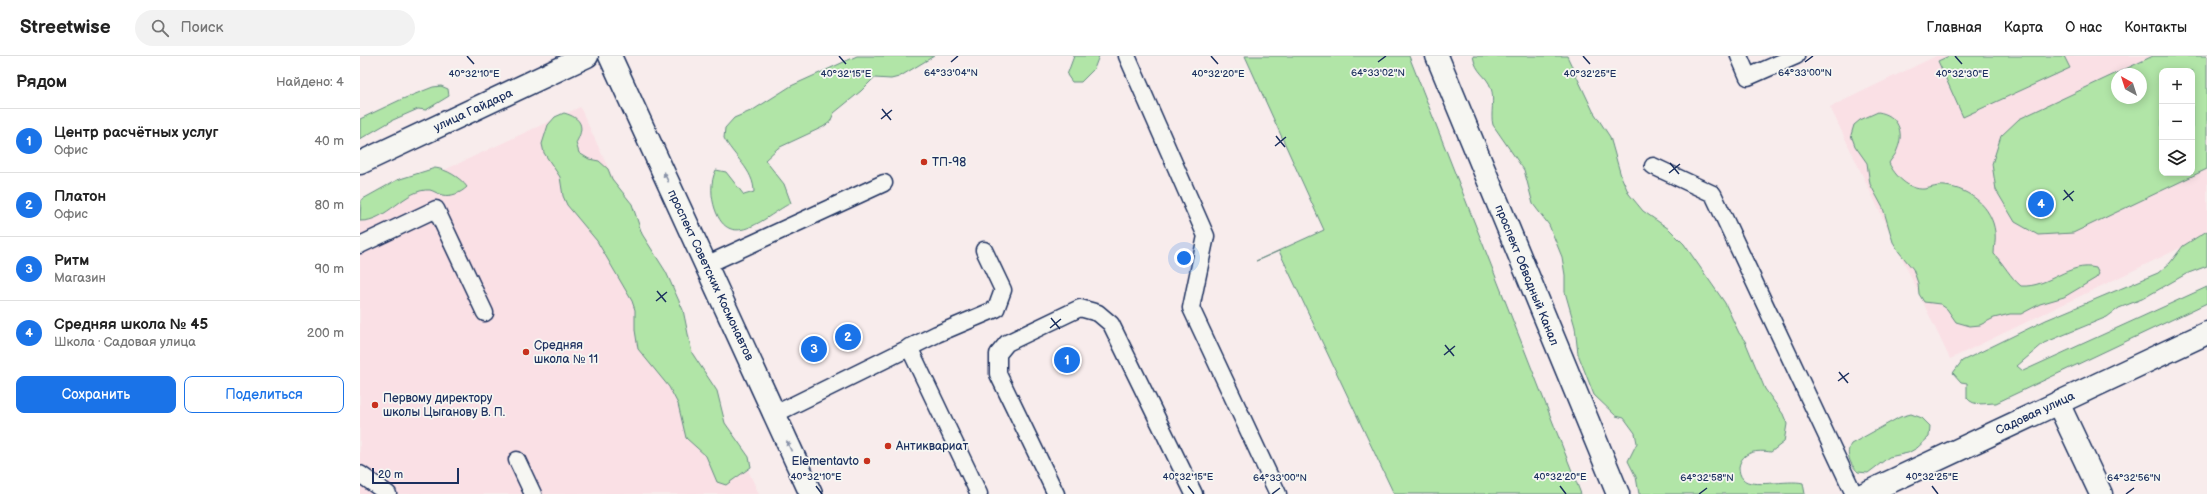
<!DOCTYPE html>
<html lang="ru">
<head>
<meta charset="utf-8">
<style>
  :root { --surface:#fff; --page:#f2f2f2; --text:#222; --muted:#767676; --line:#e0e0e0; --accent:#1a73e8 }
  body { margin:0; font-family:"Balsamiq Sans",sans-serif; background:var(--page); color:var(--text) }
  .controls { position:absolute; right:12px; top:12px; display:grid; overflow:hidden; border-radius:8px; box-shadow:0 2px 10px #0003 }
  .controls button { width:36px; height:36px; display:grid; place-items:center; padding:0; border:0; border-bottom:1px solid var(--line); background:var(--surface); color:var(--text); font:20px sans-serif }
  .compass { position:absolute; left:1751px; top:12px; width:36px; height:36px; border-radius:50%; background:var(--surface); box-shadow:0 2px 10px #0003; rotate:321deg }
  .scale { position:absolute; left:12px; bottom:10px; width:87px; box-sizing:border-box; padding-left:4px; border:2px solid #1b2f5e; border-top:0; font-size:11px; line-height:14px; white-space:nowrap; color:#1b2f5e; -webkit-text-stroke:3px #f6f6f2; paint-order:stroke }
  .you { position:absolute; left:824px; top:202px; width:14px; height:14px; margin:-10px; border:3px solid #fff; border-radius:50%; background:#1a73e8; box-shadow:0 0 0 6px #1a73e833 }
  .badge { display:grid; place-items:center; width:26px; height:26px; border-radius:50%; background:var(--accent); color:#fff; font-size:13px; font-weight:700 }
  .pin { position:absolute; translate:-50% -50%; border:2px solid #fff; box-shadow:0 1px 4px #0006 }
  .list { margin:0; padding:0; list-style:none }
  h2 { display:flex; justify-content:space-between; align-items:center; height:52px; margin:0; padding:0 16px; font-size:17px }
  h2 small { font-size:13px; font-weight:400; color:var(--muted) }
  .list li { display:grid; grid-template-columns:26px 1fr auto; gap:12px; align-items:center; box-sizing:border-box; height:64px; padding:0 16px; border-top:1px solid var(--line) }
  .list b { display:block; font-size:15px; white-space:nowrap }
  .list p { margin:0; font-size:13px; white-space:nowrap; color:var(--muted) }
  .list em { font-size:13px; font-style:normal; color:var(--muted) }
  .actions { display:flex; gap:8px; padding:12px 16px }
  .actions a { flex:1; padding:9px 0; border:1px solid var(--accent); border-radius:8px; text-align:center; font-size:14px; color:var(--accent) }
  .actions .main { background:var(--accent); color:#fff }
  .icon { flex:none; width:22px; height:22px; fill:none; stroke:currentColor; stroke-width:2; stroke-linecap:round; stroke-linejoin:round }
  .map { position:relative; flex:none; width:1847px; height:438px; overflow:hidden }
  header { display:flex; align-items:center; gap:24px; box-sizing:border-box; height:56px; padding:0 20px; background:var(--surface); border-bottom:1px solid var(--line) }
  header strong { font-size:19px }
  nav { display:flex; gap:22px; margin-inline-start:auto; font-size:14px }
  .search { width:280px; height:36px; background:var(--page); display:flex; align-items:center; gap:10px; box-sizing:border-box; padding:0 14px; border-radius:22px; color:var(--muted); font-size:15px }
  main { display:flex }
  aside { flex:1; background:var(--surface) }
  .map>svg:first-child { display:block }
  .built { fill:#fae0e5; fill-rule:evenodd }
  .green { fill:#b1e5a7; stroke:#668a82; fill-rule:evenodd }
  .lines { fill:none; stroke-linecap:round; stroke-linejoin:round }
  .service-casing { stroke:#1b2f5e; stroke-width:19 }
  .minor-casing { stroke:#1b2f5e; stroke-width:25 }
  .tertiary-casing { stroke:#1b2f5e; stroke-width:25 }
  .secondary-casing { stroke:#1b2f5e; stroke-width:25 }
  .primary-casing { stroke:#1b2f5e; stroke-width:25 }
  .service { stroke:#f6f6f2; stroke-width:16 }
  .minor { stroke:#f6f6f2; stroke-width:22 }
  .tertiary { stroke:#f6f6f2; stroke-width:22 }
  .secondary { stroke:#f6f6f2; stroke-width:22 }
  .primary { stroke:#f6f6f2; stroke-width:22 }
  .oneway { fill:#8892a8 }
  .ticks { fill:none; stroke:#1b2f5e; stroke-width:1.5 }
  .poi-dot { fill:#c8321e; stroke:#f6f6f2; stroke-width:1.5 }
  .labels { text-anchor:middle; stroke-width:3.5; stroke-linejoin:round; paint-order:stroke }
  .street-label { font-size:12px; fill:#1b2f5e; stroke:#f6f6f2 }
  .poi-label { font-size:12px; fill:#1b2f5e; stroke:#f6f6f2; text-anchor:start }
  .ticks-label { font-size:10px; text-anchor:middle; fill:#1b2f5e; stroke:#f6f6f2; stroke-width:3.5; stroke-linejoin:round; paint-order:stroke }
</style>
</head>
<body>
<header>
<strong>Streetwise</strong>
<div class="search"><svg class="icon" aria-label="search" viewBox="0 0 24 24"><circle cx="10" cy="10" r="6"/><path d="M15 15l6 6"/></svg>Поиск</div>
<nav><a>Главная</a><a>Карта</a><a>О нас</a><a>Контакты</a></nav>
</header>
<main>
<aside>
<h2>Рядом<small>Найдено: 4</small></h2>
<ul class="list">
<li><span class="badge">1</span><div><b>Центр расчётных услуг</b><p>Офис</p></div><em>40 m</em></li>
<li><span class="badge">2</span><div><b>Платон</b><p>Офис</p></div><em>80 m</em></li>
<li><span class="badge">3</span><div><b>Ритм</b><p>Магазин</p></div><em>90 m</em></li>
<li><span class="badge">4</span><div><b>Средняя школа № 45</b><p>Школа · Садовая улица</p></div><em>200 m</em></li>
</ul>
<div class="actions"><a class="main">Сохранить</a><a>Поделиться</a></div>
</aside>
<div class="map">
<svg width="1847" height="438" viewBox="0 0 1847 438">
  <rect width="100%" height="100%" fill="#f8ecec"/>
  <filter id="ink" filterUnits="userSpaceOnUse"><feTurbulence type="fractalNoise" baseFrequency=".025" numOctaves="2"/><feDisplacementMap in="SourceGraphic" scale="8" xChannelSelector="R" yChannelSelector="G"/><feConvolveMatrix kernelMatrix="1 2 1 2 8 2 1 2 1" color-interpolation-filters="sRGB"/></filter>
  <g filter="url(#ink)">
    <path class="built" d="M1576,0h271v179l-257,124 -120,-252zM1802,15h30v102h-30zM1757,18h24v24h-24z
      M220,51l179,387h-399v-285z"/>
    <path class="green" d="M497,0h77l-35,21 -8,2 -17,-1 -13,13 -27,22 -4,9 -7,5 -45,21 -13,12 19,24 7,19c-23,11 -61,51 -76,6 -4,-12 -5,-27 1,-39l10,2 18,23 10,-3c0,-22 -21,-36 -30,-54l1,-10 9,-10 19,-8 38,-24z
      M714,0h25l-5,13 -13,13h-9l-5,-7z
      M885,0h164l172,438h-187l-115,-243 -23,10 68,-31z
      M1113,0h94l26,55 17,26 11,39 8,18 14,17 26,18 15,15 41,59 14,30 6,8 20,48 18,25 4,10 -3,18 -13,10c-14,-2 -29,-1 -32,15 0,4 1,9 4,12 8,10 45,0 60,4l2,11h-166l-3,-17 -8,-16 9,-18 -2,-10 -11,-15 -8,-2 -22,-21 -16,-41 -3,-27 -10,-35v-17l-3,-18 -13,-32 -16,-21 -9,-34 -31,-45c-3,-11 2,-26 -2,-37 -4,-13 -15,-14 -18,-32z
      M1589,0h115l6,12 -107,49 -25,-56z
      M1793,0h54v113l-134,64 -35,2 -23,-13 -19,-32 -4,-26 9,-28 18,-17zM1802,15h30v102h-30zM1757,18h24v24h-24z
      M81,30l7,3 1,7 -23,14 -8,-1 -25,11 -33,19v-20l40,-19 33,-13z
      M1518,56c20,3 27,20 19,38 -1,5 -6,9 -8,13 6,13 20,27 35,26 7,-1 14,-4 21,-3 25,3 47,21 50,46 1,8 -1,15 -1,22 10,10 16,23 27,32 28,2 48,-25 75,-18l3,6 -3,4 -32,19 -24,7 -19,10h-11l-16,4 -14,7 -10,1 -14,-4 -9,-13 -7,-5 -16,-2 -5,-8 -1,-11 -5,-14 -14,-17 -6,-10 -10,-34 -13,-24 -3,-21 -12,-17 -4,-11 3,-10 6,-5z
      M204,57c18,5 21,14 12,30l3,10 10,6 10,2 9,8 4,10 20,25 10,30 24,38 17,38 9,43 25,38 8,32 24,34 2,10 -25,18 -9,-3 -11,-26 -20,-18 -8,-34 -9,-17 -31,-38 -3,-19v-20l-3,-9 -35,-60 -30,-36 -4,-9 -3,-19 -16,-24 -2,-9 6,-19 7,-8z
      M75,112c11,1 26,10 32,19 -6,6 -16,10 -25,8 -4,-1 -8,-4 -12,-5 -25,-2 -43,32 -70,31l1,-21 36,-20z
      M1847,175v35l-21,8 -44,25 -23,9 -12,9 -63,26 -27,23 6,5 184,-84v16l-211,100c-11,0 -22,4 -29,-5v-15l-6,-1 -8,-9 9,-12 84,-41 112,-47 12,-10 13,-17z
      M1551,358l11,4 8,8 -1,11 -12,11 -9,5 -19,4 -21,16 -10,-1c-8,-8 -13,-18 -7,-28l49,-27z"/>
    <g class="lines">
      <defs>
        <path id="service" d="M767,0l79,180 -15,72 87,186
          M1379,0l9,21 48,-21
          M1293,110l60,28 141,300
          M0,189l76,-36 49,104
          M346,209l178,-82
          M549,291l70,147
          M415,358l162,-80 59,-25 7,-19 -19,-40
          M157,404l16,34
          M0,418l28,20
          M696,438l-58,-120v-20l9,-11 73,-35 18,5 13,11 83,170"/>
        <path id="minor" d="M0,107l227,-107
          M1698,347l43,91"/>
        <path id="tertiary" d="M1504,438l343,-161"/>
        <path id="secondary" d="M1077,0l181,438"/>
        <path id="primary" d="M250,0l201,438"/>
      </defs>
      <use href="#service" class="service-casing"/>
      <use href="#minor" class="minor-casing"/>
      <use href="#tertiary" class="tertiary-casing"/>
      <use href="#secondary" class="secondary-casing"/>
      <use href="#primary" class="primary-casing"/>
      <use href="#service" class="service"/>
      <use href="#minor" class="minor"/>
      <use href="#tertiary" class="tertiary"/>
      <use href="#secondary" class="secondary"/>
      <use href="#primary" class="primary"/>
    </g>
    <defs><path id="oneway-solid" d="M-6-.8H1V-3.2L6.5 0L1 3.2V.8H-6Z"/></defs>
    <g class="oneway">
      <use href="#oneway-solid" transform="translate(306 121) rotate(-115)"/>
      <use href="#oneway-solid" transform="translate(429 390) rotate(-115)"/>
    </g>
  </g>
  <path class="ticks" d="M107,0l7,8M479,0l7,8M851,0l7,8M1223,0l7,8M1595,0l7,8M591,6l7,-6M1018,6l8,-6M1445,6l8,-6M522,53l9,11M521,63l11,-9M916,80l9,11M915,90l11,-9M1310,107l9,11M1309,117l11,-9M1704,134l9,11M1703,144l11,-9M297,235l9,11M296,245l11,-9M691,262l9,11M690,272l11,-9M1085,289l9,11M1084,299l11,-9M1479,316l9,11M1478,325l11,-8M456,430l6,8M828,430l6,8M1200,430l6,8M1572,430l6,8M912,438l8,-6M1339,438l8,-6M1766,438l8,-6"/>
  <g class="poi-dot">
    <circle cx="564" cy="106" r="4"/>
    <circle cx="166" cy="296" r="4"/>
    <circle cx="15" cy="349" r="4"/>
    <circle cx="528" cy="390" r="4"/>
    <circle cx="507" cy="405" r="4"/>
  </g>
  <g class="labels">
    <g class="street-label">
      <text transform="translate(113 54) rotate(-25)" y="4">улица Гайдара</text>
      <text transform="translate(351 219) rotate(65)" y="4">проспект Советских Космонавтов</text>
      <text transform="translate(1167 219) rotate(68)" y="4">проспект Обводный Канал</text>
      <text transform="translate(1675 357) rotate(-25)" y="4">Садовая улица</text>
    </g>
    <g class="poi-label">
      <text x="572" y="110">ТП-98</text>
      <text x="174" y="293">Средняя<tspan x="174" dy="14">школа № 11</tspan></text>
      <text x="23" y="346">Первому директору<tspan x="23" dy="14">школы Цыганову В. П.</tspan></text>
      <text x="536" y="394">Антиквариат</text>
      <text x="499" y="409" text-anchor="end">Elementavto</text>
    </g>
  </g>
  <g class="ticks-label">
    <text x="591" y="20">64°33'04"N</text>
    <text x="1018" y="20">64°33'02"N</text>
    <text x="1445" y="20">64°33'00"N</text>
    <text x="858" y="21">40°32'20"E</text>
    <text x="1230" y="21">40°32'25"E</text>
    <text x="114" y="21">40°32'10"E</text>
    <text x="486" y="21">40°32'15"E</text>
    <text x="1602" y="21">40°32'30"E</text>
    <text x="456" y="424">40°32'10"E</text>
    <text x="828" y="424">40°32'15"E</text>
    <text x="1200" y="424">40°32'20"E</text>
    <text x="1572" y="424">40°32'25"E</text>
    <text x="920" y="425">64°33'00"N</text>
    <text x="1347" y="425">64°32'58"N</text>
    <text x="1774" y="425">64°32'56"N</text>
  </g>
</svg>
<div class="controls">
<button>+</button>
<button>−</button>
<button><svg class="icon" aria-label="layers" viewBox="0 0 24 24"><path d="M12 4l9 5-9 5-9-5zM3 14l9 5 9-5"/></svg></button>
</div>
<svg class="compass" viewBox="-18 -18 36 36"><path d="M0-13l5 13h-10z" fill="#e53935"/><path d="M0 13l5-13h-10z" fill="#767676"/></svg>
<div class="scale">20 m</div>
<div class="you"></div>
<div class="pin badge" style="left:707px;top:304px">1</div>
<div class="pin badge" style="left:488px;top:281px">2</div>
<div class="pin badge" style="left:454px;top:293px">3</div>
<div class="pin badge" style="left:1681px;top:148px">4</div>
</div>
</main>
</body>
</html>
